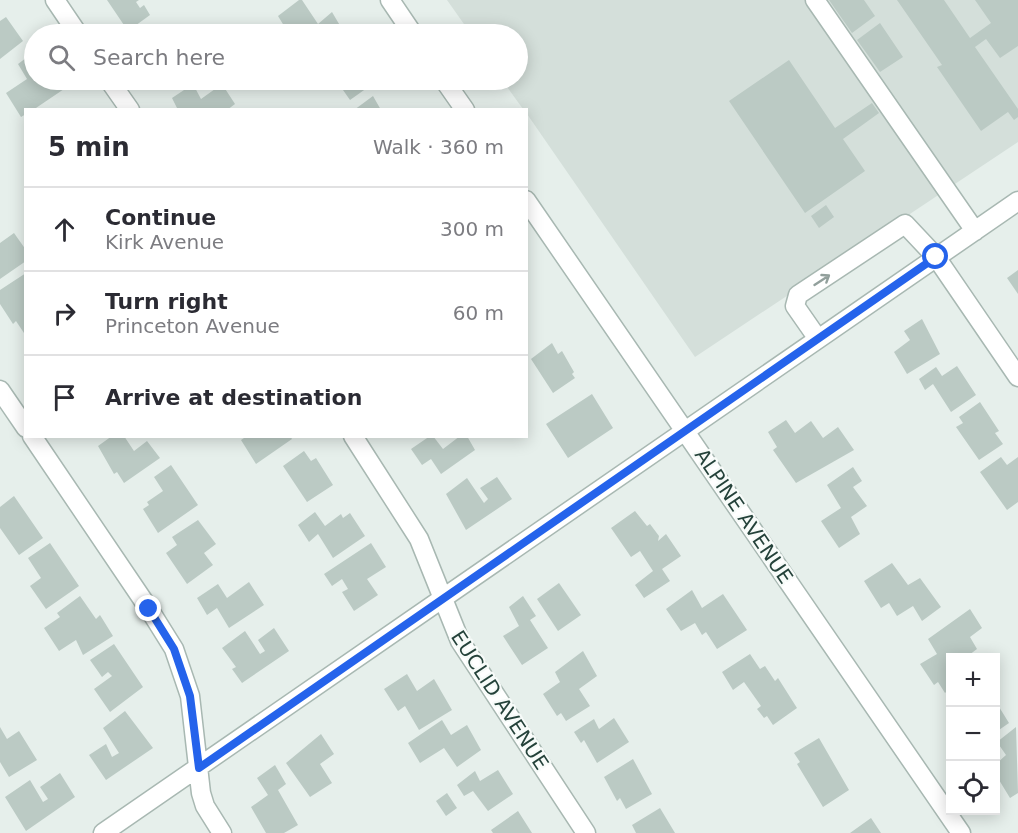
<!DOCTYPE html>
<html lang="en">
<head>
<meta charset="utf-8">
<style>
  :root { --surface:#fff; --page:#f7f7f7; --text:#2b2b33; --muted:#7c7c81; --line:#e1e1e2 }
  body { margin:0; font-family:"DejaVu Sans",sans-serif; background:var(--page); color:var(--text) }
  .controls { position:absolute; right:18px; bottom:18px; display:grid; overflow:hidden; border-radius:0px; box-shadow:0 3px 15px #0003 }
  .controls button { width:54px; height:54px; display:grid; place-items:center; padding:0; border:0; border-bottom:2px solid var(--line); background:var(--surface); color:var(--text); font:30px sans-serif }
  .stop { position:absolute; width:18px; height:18px; margin:-14px; border:4px solid #2563eb; border-radius:50%; background:#fff }
  .stop.end { background:#2563eb; border-color:#fff; box-shadow:0 2px 6px #0008 }
  .list { margin:0; padding:0; list-style:none }
  h2 { display:flex; justify-content:space-between; align-items:center; height:78px; margin:0; padding:0 24px; font-size:26px }
  h2 small { font-size:20px; font-weight:400; color:var(--muted) }
  .list li { display:grid; grid-template-columns:39px 1fr auto; gap:18px; align-items:center; box-sizing:border-box; height:84px; padding:0 24px; border-top:2px solid var(--line) }
  .list b { display:block; font-size:22px; white-space:nowrap }
  .list p { margin:0; font-size:20px; white-space:nowrap; color:var(--muted) }
  .list em { font-size:20px; font-style:normal; color:var(--muted) }
  .icon { flex:none; width:33px; height:33px; fill:none; stroke:currentColor; stroke-width:2; stroke-linecap:round; stroke-linejoin:round }
  .map { position:relative; flex:none; width:1018px; height:833px; overflow:hidden }
  .search { position:absolute; background:var(--surface); box-shadow:0 3px 15px #0003; left:24px; top:24px; width:504px; height:66px; display:flex; align-items:center; gap:15px; box-sizing:border-box; padding:0 21px; border-radius:33px; color:var(--muted); font-size:22px }
  .panel { position:absolute; background:var(--surface); box-shadow:0 3px 15px #0003; left:24px; top:108px; width:504px; height:330px; border-radius:0px }
  .map>svg:first-child { display:block }
  .built { fill:#d4dfda }
  .building { fill:#bbcac4 }
  .lines { fill:none; stroke-linecap:round; stroke-linejoin:round }
  .minor-casing { stroke:#a8b8b2; stroke-width:21 }
  .minor { stroke:#fff; stroke-width:18 }
  .oneway { stroke:#92a09c }
  .route { stroke:#2563eb; stroke-width:8 }
  .labels { text-anchor:middle; stroke-width:4.5; stroke-linejoin:round; paint-order:stroke }
  .street-label { font-size:20px; fill:#24423a; stroke:#f7fbf9 }
</style>
</head>
<body>
<div class="map">
<svg width="1018" height="833" viewBox="0 0 1018 833">
  <rect width="100%" height="100%" fill="#e6efeb"/>
  <path class="built" d="M447,0h571v142l-323,215 -168,-243 -1,-4 -3,-1 -21,-29h16v-46h-47z"/>
  <path class="building" d="M107,0h32l-3,2 4,6 4,-3 6,10 -22,16z
    M299,0h3l16,24 14,-12 10,17 -7,5h-46l-11,-18z
    M829,0h35l11,16 -23,17z
    M897,0h47l26,38 21,-15 -16,-23h43v46l-18,12 -14,-19 -11,8 43,62v8l-4,3 -6,-8 -27,19 -44,-64 5,-2z
    M6,17l17,24 -23,18v-38z
    M880,23l23,34 -23,15 -23,-32z
    M160,24l7,10h-20z
    M34,52v28h29l4,7 -34,23h-7v4l-5,3 -15,-24 21,-14 -9,-15z
    M789,60l46,68 37,-25 7,10 -36,26 22,32 -60,42 -76,-112z
    M336,80h36l2,3 -24,17z
    M193,84l8,15 21,-15 13,20 -8,6h-49l-6,-12z
    M373,96l8,14h-27z
    M826,205l8,12 -15,11 -8,-12z
    M14,233l12,17v11l-26,18v-36z
    M1018,270v24l-11,-16z
    M26,273v59l-2,1 -8,-12 -3,3 -13,-20v-14z
    M922,319l18,35 -33,20 -13,-22 16,-12 -6,-9z
    M552,343l6,11 4,-3 12,21 -2,2 3,4 -22,15 -22,-34z
    M957,366l19,29 -25,17 -18,-28 -8,6 -6,-11 17,-12 6,9z
    M592,394l21,34 -45,30 -22,-34z
    M980,402l19,29 -4,2 8,11 -24,16 -23,-33 7,-4 -4,-6z
    M786,420l9,13 16,-12 12,17 15,-11 16,23 -58,33 -23,-33 4,-3 -9,-15z
    M112,436h12l10,15 13,-10 13,17 -36,25 -7,-11 -3,2 -16,-28z
    M247,436h43l2,3 -36,25 -15,-24z
    M430,436h3l10,13 17,-13h7l8,14 -34,24 -10,-15 -9,6 -11,-16z
    M304,451l7,10 5,-3 17,27 -26,17 -24,-36z
    M1001,457l6,8 11,-8v45l-11,8 -27,-38z
    M171,465l27,40 -40,28 -15,-24 6,-4 -2,-3 16,-11 -9,-14z
    M853,467l9,14 -9,6 14,19 -16,11 9,17 -21,14 -18,-27 20,-13 -14,-23z
    M497,477l15,22 -46,31 -20,-36 21,-16 17,25 4,-4 -8,-11z
    M14,496l29,42 -24,17 -19,-27v-21z
    M635,511l12,15 3,-2 9,12 -1,5 8,-7 15,22 -19,13 8,12 -26,17 -9,-13 18,-14 -13,-20 -9,6 -20,-29z
    M315,512l10,14 16,-12 2,4 7,-5 15,23 -32,22 -15,-24 -9,8 -11,-17z
    M198,520l18,24 -12,9 9,12 -26,19 -21,-31 11,-8 -5,-8z
    M50,543l29,43 -33,23 -16,-23 11,-8 -13,-20z
    M371,543l15,24 -19,12 11,16 -24,16 -12,-19 6,-3 -6,-10 -10,7 -8,-12z
    M892,563l16,22 12,-7 21,29 -19,14 -9,-15 -16,10 -8,-13 -8,5 -17,-27z
    M249,582l15,23 -35,23 -12,-20 -10,7 -10,-17 21,-14 9,14z
    M559,583l22,32 -23,16 -21,-32z
    M692,590l10,18 21,-14 24,36 -30,19 -11,-17 -4,3 -7,-12 -14,8 -15,-22z
    M80,596l16,23 4,-4 13,21 -30,19 -7,-15 -17,11 -15,-23 16,-11 -3,-4z
    M523,596l13,20 -6,4 18,28 -26,17 -19,-29 16,-10 -10,-19z
    M970,609l12,19 -12,9 7,12 -12,9h-15v30l-5,5 -7,-11 -4,3 -14,-21 17,-10 -9,-15z
    M274,628l15,23 -47,32 -10,-14 4,-2 -14,-19 23,-17 15,23 5,-3 -7,-11z
    M114,644l29,43 -33,25 -16,-23 18,-13 -4,-4 -6,5 -12,-17z
    M583,651l14,25 -18,13 11,17 -24,15 -5,-8 -4,3 -14,-22 17,-12 -5,-10z
    M750,654l10,15 5,-3 10,15 3,-3 19,30 -24,17 -6,-9 -3,2 -7,-9 4,-3 -17,-24 -11,8 -11,-18z
    M407,674l10,17 17,-12 18,31 -33,20 -14,-24 -7,5 -14,-22z
    M996,702l13,21 -13,9z
    M125,711l28,37 -47,32 -17,-25 17,-11 6,13 7,-4 -16,-25z
    M614,718l15,24 -32,21 -13,-23 -3,3 -7,-11 20,-13 5,10z
    M442,720l9,15 16,-10 14,25 -24,17 -13,-19 -24,15 -12,-20z
    M0,727l7,12 12,-8 18,29 -28,17 -9,-15z
    M1016,727l2,66 -8,5 -14,-23v-11l10,-9 -9,-13z
    M321,734l13,20 -14,10 12,19 -22,14 -24,-34z
    M819,738l30,52 -26,17 -26,-43 3,-2 -6,-9z
    M633,759l19,35 -26,15 -6,-11 -3,3 -13,-24z
    M275,765l11,19 -8,6 20,35 -14,8h-18l-15,-26 17,-12 -11,-17z
    M498,770l15,24 -25,17 -15,-20 -9,5 -7,-11 18,-14 5,10z
    M60,773l15,24 -49,34 -21,-34 25,-17 13,22 5,-3 -8,-12z
    M447,793l10,15 -11,8 -10,-15z
    M660,808l15,25h-39l-4,-8z
    M518,811l14,22h-39l-2,-3z
    M871,818l10,15h-31z"/>
  <g class="lines">
    <defs>
      <path id="minor" d="M55,0l23,34
        M390,0l23,34
        M815,0l160,231
        M109,80l21,30
        M444,80l21,30
        M526,200l435,633
        M818,339l-23,-33 3,-11 107,-71 31,33 82,120
        M0,390l26,38
        M32,436l117,173 25,40 16,47 11,97 4,13 17,27
        M353,436l66,103 41,102 126,192
        M103,833l915,-632"/>
    </defs>
    <use href="#minor" class="minor-casing"/>
    <use href="#minor" class="minor"/>
  </g>
  <defs><path id="oneway-shaft" d="M-6 0H5M1.5-3L5.5 0L1.5 3" fill="none" stroke-width="1.6" stroke-linecap="round" stroke-linejoin="round" transform="scale(1.5)"/></defs>
  <use class="oneway" href="#oneway-shaft" transform="translate(822 280) rotate(-33)"/>
  <g class="lines">
    <path class="route" d="M149,609l25,40 16,47 9,72 737,-511"/>
  </g>
  <g class="labels">
    <g class="street-label">
      <text transform="translate(744 516) rotate(56)" y="7">ALPINE AVENUE</text>
      <text transform="translate(500 700) rotate(57)" y="7">EUCLID AVENUE</text>
    </g>
  </g>
</svg>
<div class="controls">
<button>+</button>
<button>−</button>
<button><svg class="icon" aria-label="locate" viewBox="0 0 24 24"><circle cx="12" cy="12" r="6"/><path d="M12 2v4M12 18v4M2 12h4M18 12h4"/></svg></button>
</div>
<div class="stop" style="left:936px;top:257px"></div>
<div class="stop end" style="left:149px;top:609px"></div>
<div class="search"><svg class="icon" aria-label="search" viewBox="0 0 24 24"><circle cx="10" cy="10" r="6"/><path d="M15 15l6 6"/></svg>Search here</div>
<section class="panel">
<h2>5 min<small>Walk · 360 m</small></h2>
<ul class="list">
<li><svg class="icon" aria-label="ahead" viewBox="0 0 24 24"><path d="M12 20V5M6 11l6-6 6 6"/></svg><div><b>Continue</b><p>Kirk Avenue</p></div><em>300 m</em></li>
<li><svg class="icon" aria-label="right" viewBox="0 0 24 24"><path d="M7 20v-9h11M14 6l5 5-5 5"/></svg><div><b>Turn right</b><p>Princeton Avenue</p></div><em>60 m</em></li>
<li><svg class="icon" aria-label="arrive" viewBox="0 0 24 24"><path d="M6 21V4h12l-3 4 3 4H6"/></svg><div><b>Arrive at destination</b></div></li>
</ul>
</section>
</div>
</body>
</html>
